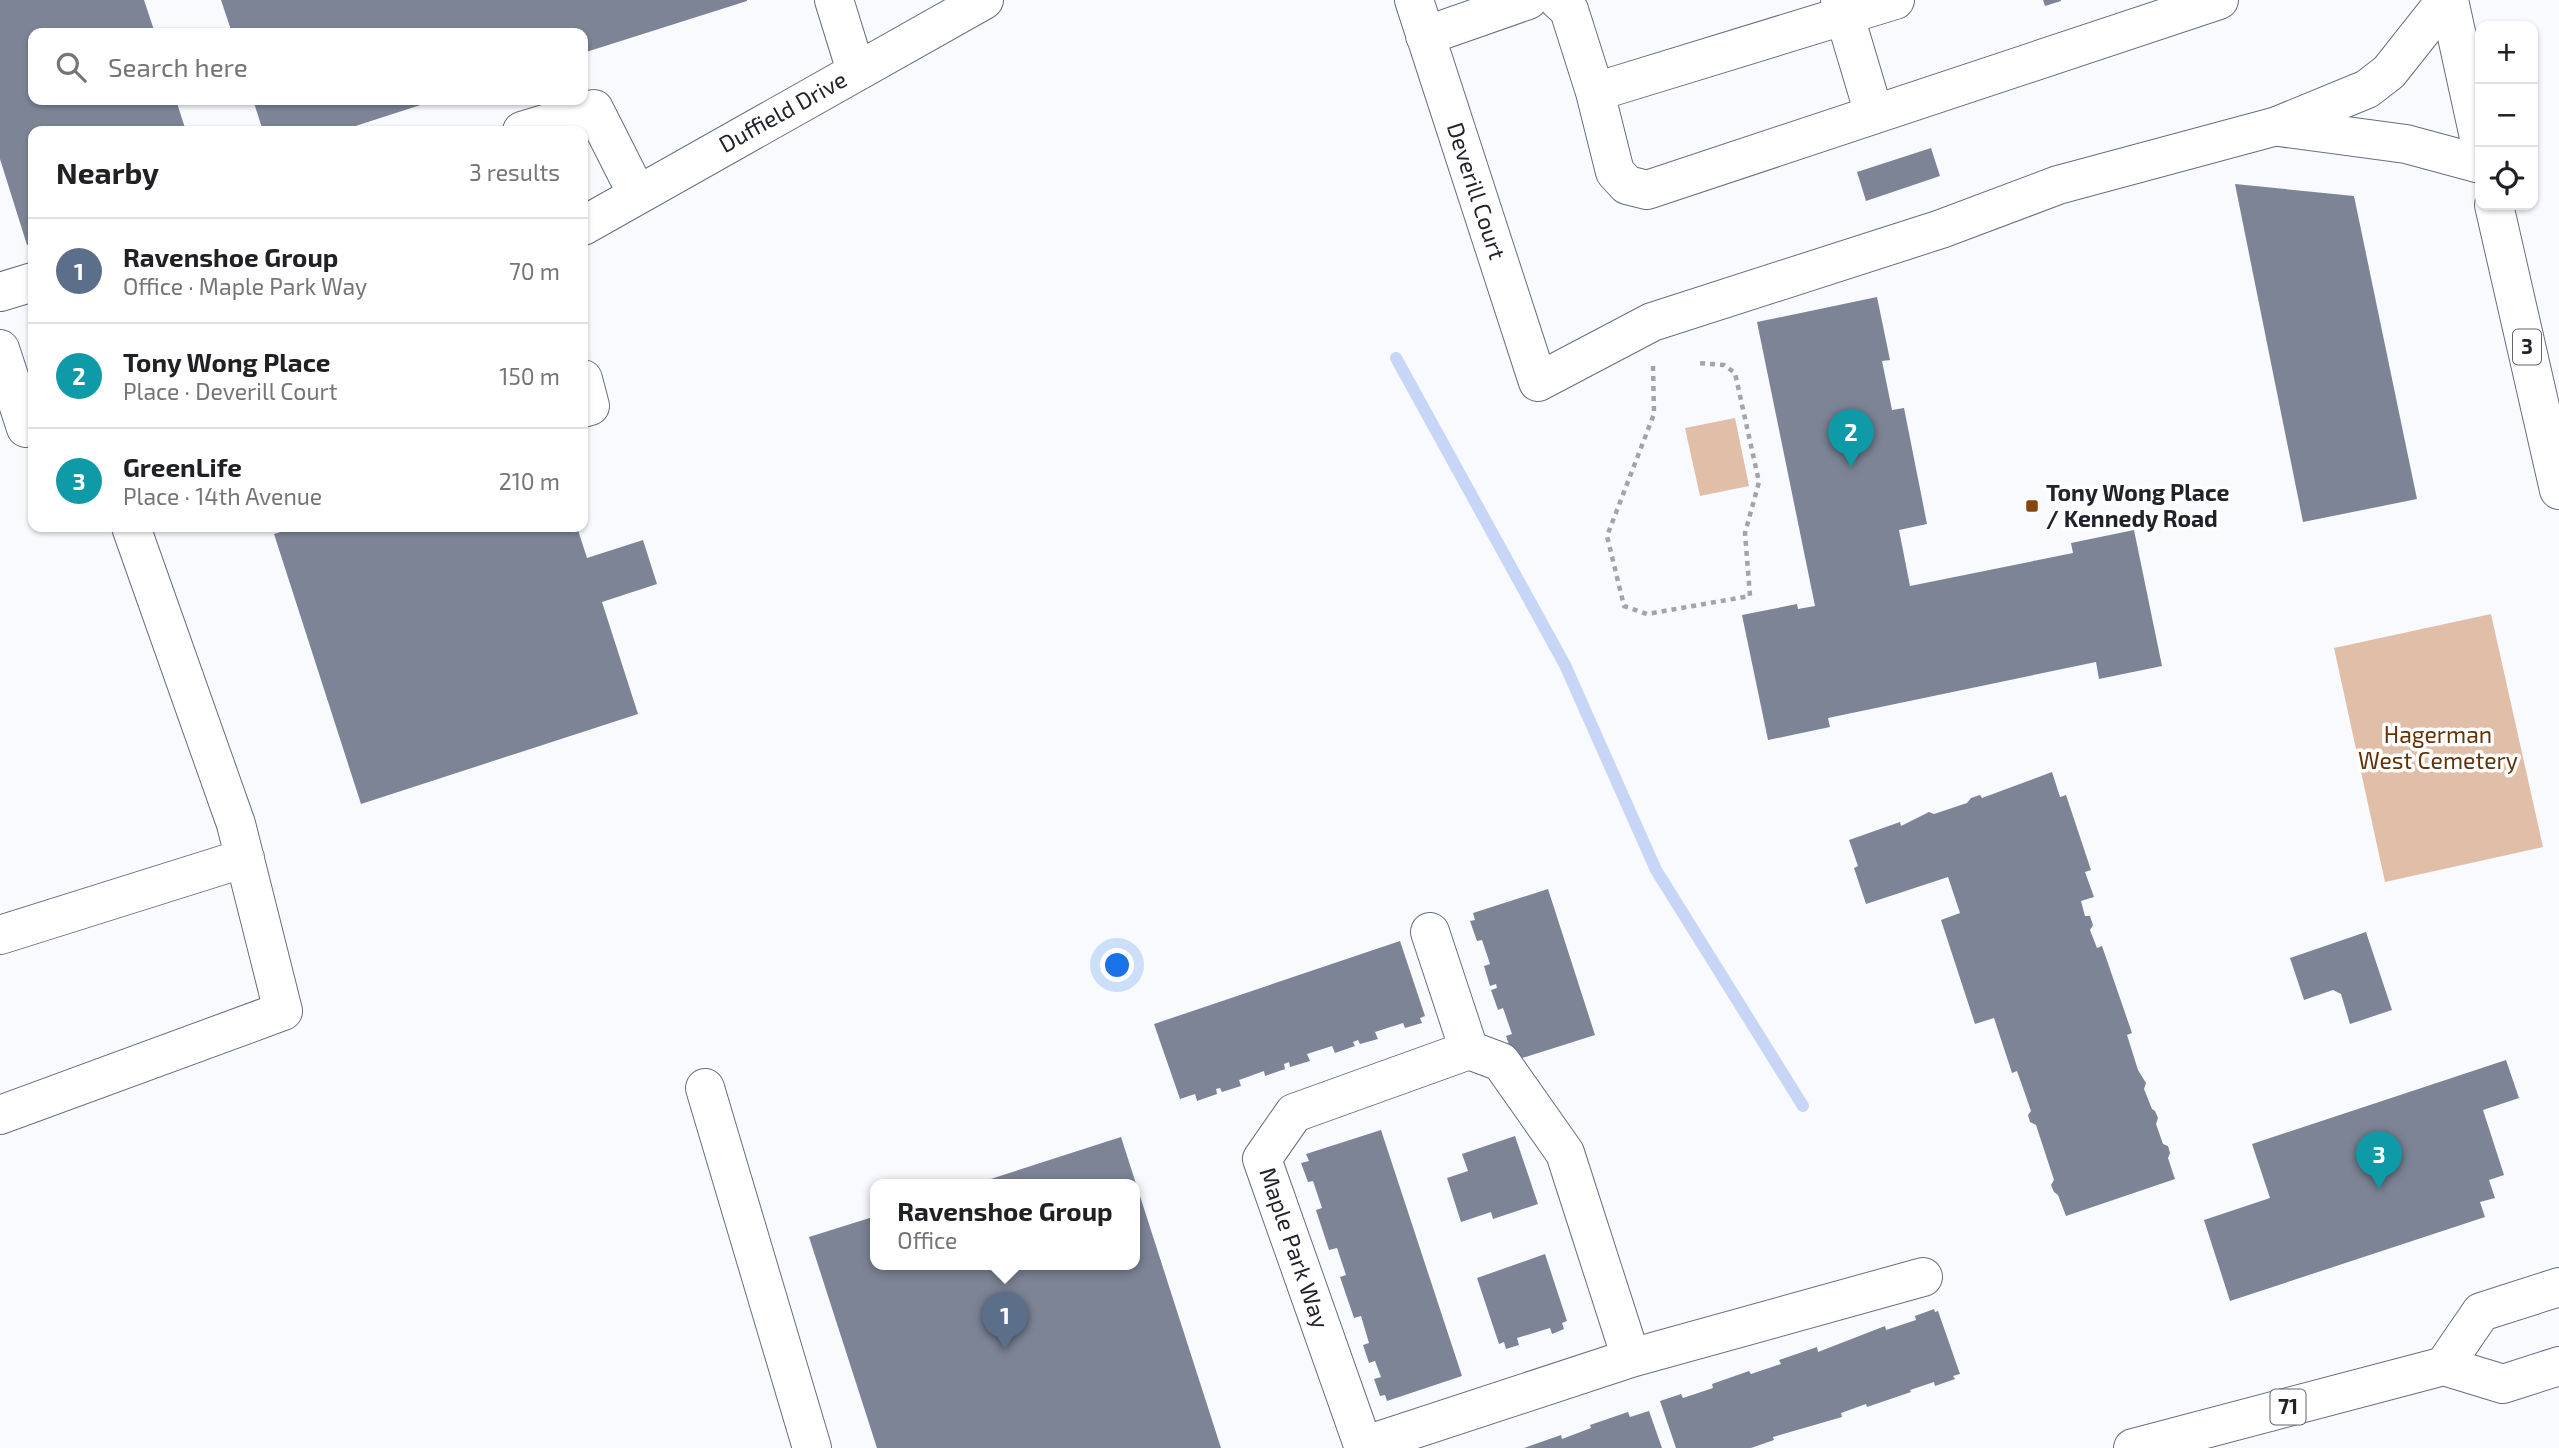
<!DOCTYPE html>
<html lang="en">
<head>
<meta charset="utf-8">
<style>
  :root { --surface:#fff; --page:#f2f2f2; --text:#202124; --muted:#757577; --line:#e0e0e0; --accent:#0b8043 }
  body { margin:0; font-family:"Exo 2",sans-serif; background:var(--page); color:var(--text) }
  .controls { position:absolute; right:21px; top:21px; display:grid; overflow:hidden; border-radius:14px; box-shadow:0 2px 5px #0004 }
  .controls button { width:63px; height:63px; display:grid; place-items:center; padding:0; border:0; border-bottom:2px solid var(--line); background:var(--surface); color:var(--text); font:35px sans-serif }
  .you { position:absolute; left:1118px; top:966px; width:24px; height:24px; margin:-18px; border:5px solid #fff; border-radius:50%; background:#1a73e8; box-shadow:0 0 0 10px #1a73e833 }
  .badge { display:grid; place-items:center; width:46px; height:46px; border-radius:50%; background:var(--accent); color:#fff; font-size:23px; font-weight:700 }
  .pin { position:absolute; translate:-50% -58px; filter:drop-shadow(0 2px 4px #0008) }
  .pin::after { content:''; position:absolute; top:37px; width:24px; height:21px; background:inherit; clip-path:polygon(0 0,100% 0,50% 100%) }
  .popup { position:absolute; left:870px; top:1179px; width:270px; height:91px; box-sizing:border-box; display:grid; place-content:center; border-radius:14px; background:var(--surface); filter:drop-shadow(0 2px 5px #0005); font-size:23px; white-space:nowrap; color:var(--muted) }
  .popup b { font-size:26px; color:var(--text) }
  .popup::after { content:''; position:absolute; left:50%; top:100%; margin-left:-14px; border:14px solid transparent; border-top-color:var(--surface) }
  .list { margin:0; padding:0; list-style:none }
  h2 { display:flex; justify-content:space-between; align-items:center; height:91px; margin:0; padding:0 28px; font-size:30px }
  h2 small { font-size:23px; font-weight:400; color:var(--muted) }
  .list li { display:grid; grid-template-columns:46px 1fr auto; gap:21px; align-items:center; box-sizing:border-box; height:105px; padding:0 28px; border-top:2px solid var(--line) }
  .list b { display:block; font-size:26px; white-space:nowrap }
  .list p { margin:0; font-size:23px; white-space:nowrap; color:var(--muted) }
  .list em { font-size:23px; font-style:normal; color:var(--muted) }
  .icon { flex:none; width:38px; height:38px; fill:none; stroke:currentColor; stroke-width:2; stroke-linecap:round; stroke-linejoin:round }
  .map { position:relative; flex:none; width:2559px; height:1448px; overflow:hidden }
  .search { position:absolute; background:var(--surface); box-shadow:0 2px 5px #0004; left:28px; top:28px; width:560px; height:77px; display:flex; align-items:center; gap:18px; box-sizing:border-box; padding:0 24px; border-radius:14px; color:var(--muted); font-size:26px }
  .panel { position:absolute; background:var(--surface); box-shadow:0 2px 5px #0004; left:28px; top:126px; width:560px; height:406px; border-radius:14px }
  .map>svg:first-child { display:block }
  .green { fill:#e1bea8 }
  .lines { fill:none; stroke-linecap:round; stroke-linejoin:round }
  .stream { stroke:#c7d6f7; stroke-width:12 }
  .building { fill:#7c8496 }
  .minor-casing { stroke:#676e80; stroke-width:40 }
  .major-casing { stroke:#676e80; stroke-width:40 }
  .path { stroke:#a1a4a9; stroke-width:4.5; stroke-dasharray:5 5; stroke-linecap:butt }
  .minor { stroke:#fff; stroke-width:38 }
  .major { stroke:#fff; stroke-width:38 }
  .poi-dot { fill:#874610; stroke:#fff; stroke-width:2.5 }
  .labels { text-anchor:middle; stroke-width:7; stroke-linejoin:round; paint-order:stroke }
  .shield { fill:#fff; stroke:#63656a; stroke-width:2 }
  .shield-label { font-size:21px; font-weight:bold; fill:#20232a }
  .street-label { font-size:23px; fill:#20232a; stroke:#fff }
  .poi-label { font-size:23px; font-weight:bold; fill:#20232a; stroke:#fff; text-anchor:start }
  .park-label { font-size:23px; fill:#653206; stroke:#fff }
</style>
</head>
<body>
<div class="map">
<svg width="2559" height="1448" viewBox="0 0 2559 1448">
  <rect width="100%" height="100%" fill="#f8fafe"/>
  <path class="green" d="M1735,418l14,68 -49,10 -15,-68z
    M2491,614l52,233 -158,35 -51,-234z"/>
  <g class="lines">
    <path class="stream" d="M1396,358l169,307 91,205 147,236"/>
  </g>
  <path class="building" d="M0,0h144l11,33h-122v67h143l10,31h-153v112l-6,2 -27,-86z
    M221,0h526v1l-164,52v-20h-351z
    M2043,0h18v1l-16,5z
    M253,100h183l-96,31h-77z
    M1931,148l9,28 -74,25 -9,-29z
    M2235,184l119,12 63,303 -114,23z
    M1877,297l13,63 -8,1 10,49 12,-2 23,116 -28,6 11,56 163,-33 -2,-10 63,-13 28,136 -63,13 -3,-17 -268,56 2,9 -62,13 -26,-125 55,-11 1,5 17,-3 -58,-284z
    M298,527h279l10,31 56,-18 14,44 -55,18 36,112 -277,90 -87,-270z
    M2052,772l8,25 6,-2 25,75 -6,2 9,25 -13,4 4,15h5l3,9 -3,5 7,18 5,-2 30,87 -5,2 11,35 8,13 -2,6 8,20 3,2 3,7 -2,6 7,20 5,2 2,7 -2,5 7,21 -109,37 -8,-21 -4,-3 -3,-7 3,-5 -18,-55 -6,-3 -2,-7 3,-4 -14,-40 -5,2 -18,-55 -19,6 -34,-104 19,-7 -12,-36 -82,27 -12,-36 4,-2 -9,-26 51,-18 1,4 28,-14 5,2 33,-11 4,-5 9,-3 2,3z
    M1548,889l47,146 -76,24 -6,-3 -7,-20 6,-2 -9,-26 -5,2 -7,-20 6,-2 -1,-4 -6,2 -6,-20 6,-2 -8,-24 -5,1 -7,-20 5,-1 -2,-7z
    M2366,932l26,78 -42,14 -9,-30 -8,-4 -29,10 -14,-42z
    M1400,941l25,75 -5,2 2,5 -17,5 -2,-5 -28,9 3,7 -18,5 -2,-4 -5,2 2,4 -20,7 -3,-7 -25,8 3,7 -20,6 -1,-5 -5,2 1,5 -20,7 -1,-5 -25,9 2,6 -19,6 -2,-4 -4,1 1,5 -20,7 -2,-7 -15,5 -26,-75z
    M2506,1060l13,38 -36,12 21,65 -15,5 6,18 -15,4 5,15 -255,84 -26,-81 66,-22 -18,-54z
    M1381,1130l81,246 -75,25 -2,-6 -5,1 -6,-17 7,-2 -6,-16 -6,2 -6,-18 6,-2 -8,-27 -7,2 -14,-41 6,-2 -9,-27 -8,2 -13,-40 6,-2 -9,-27 -5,1 -7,-19 8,-2 -3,-7z
    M1515,1136l23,68 -45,15 -2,-7 -30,10 -14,-44 21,-7 -6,-17z
    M1121,1137l100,311h-344l-68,-211 67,-21v48h258v-80l-156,-1z
    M1545,1254l22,67 -5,2 2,6 -12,5 -2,-6 -33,10 2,7 -13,4 -2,-7 -5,2 -22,-66z
    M1934,1309l1,3 3,-1 22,63 -7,2 2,3 -20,7 -1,-4 -24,8 1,2 -44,15 -1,-3 -25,9 1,4 -69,20 1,3 -23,8h-75l-16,-47 21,-7 2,4 30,-10 -1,-4 37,-13 2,3 30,-10 -2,-4 38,-13 1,5 67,-26 1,4 30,-10 -1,-4z
    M1649,1411l13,37h-138l37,-13 1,4 29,-11 -1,-3 38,-13 2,5z"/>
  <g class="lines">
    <defs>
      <path id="minor" d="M834,0l22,71
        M1414,0l124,382 114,-60 289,-93 117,-44 219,-59 90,-37 22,-17 57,-72
        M1558,0l11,10 26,82 20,80 12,13 20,5 572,-190
        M1840,0l34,114
        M1425,36l103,-36
        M1595,92l300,-92
        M2279,127l127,17 74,20
        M522,131l72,-22 43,85
        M583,226l401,-226
        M0,292l33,-10
        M0,349l26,79
        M583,379l7,27 -7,2
        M1430,932l39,118
        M0,935l245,-77
        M705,1088l107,360
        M0,1115l283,-104 -47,-187 -105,-297
        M1363,1446l268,-88 292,-81
        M1364,1448l-102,-289 32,-46 175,-63 32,12 64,91 66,205"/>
      <path id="major" d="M2449,0l31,142
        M2494,205l65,285
        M2444,1366l37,-54 78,-25
        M2133,1448l311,-82 59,18 56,-18"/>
    </defs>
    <use href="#minor" class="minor-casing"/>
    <use href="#major" class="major-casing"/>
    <path class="path" d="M1653,366l1,48 -47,122 17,70 23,8 103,-18 -5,-63 14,-51 -24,-109 -11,-8 -26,-2"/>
    <use href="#minor" class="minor"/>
    <use href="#major" class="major"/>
  </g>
  <rect class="poi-dot" x="2025" y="499" width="14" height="14" rx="3.5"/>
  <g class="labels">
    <g class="shield">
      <rect x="2513" y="329.5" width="28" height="35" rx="5"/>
      <rect x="2270.5" y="1389.5" width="35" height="35" rx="5"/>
    </g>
    <g class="shield-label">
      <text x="2527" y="354">3</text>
      <text x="2288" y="1414">71</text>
    </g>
    <g class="street-label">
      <text transform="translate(783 112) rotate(-29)" y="8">Duffield Drive</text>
      <text transform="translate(1476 191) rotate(72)" y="8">Deverill Court</text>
      <text transform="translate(1294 1248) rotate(71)" y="8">Maple Park Way</text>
    </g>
    <g class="poi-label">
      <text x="2046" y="501">Tony Wong Place<tspan x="2046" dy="26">/ Kennedy Road</tspan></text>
    </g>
    <g class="park-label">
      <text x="2438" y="743">Hagerman<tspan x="2438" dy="26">West Cemetery</tspan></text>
    </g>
  </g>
</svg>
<div class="controls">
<button>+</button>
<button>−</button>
<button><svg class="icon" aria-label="locate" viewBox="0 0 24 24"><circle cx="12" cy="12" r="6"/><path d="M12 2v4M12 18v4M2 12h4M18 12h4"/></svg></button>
</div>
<div class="you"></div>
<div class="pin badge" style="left:1005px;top:1350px;background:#5c6f8a">1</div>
<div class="popup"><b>Ravenshoe Group</b>Office</div>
<div class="pin badge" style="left:1851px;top:467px;background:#0f9aa8">2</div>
<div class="pin badge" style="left:2379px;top:1189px;background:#0f9aa8">3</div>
<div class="search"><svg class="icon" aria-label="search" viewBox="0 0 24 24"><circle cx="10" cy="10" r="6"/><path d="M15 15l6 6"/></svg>Search here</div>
<section class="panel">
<h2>Nearby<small>3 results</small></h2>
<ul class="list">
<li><span class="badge" style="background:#5c6f8a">1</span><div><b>Ravenshoe Group</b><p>Office · Maple Park Way</p></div><em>70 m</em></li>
<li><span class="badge" style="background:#0f9aa8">2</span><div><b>Tony Wong Place</b><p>Place · Deverill Court</p></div><em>150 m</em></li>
<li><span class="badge" style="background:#0f9aa8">3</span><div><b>GreenLife</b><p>Place · 14th Avenue</p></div><em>210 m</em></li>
</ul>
</section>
</div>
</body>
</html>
